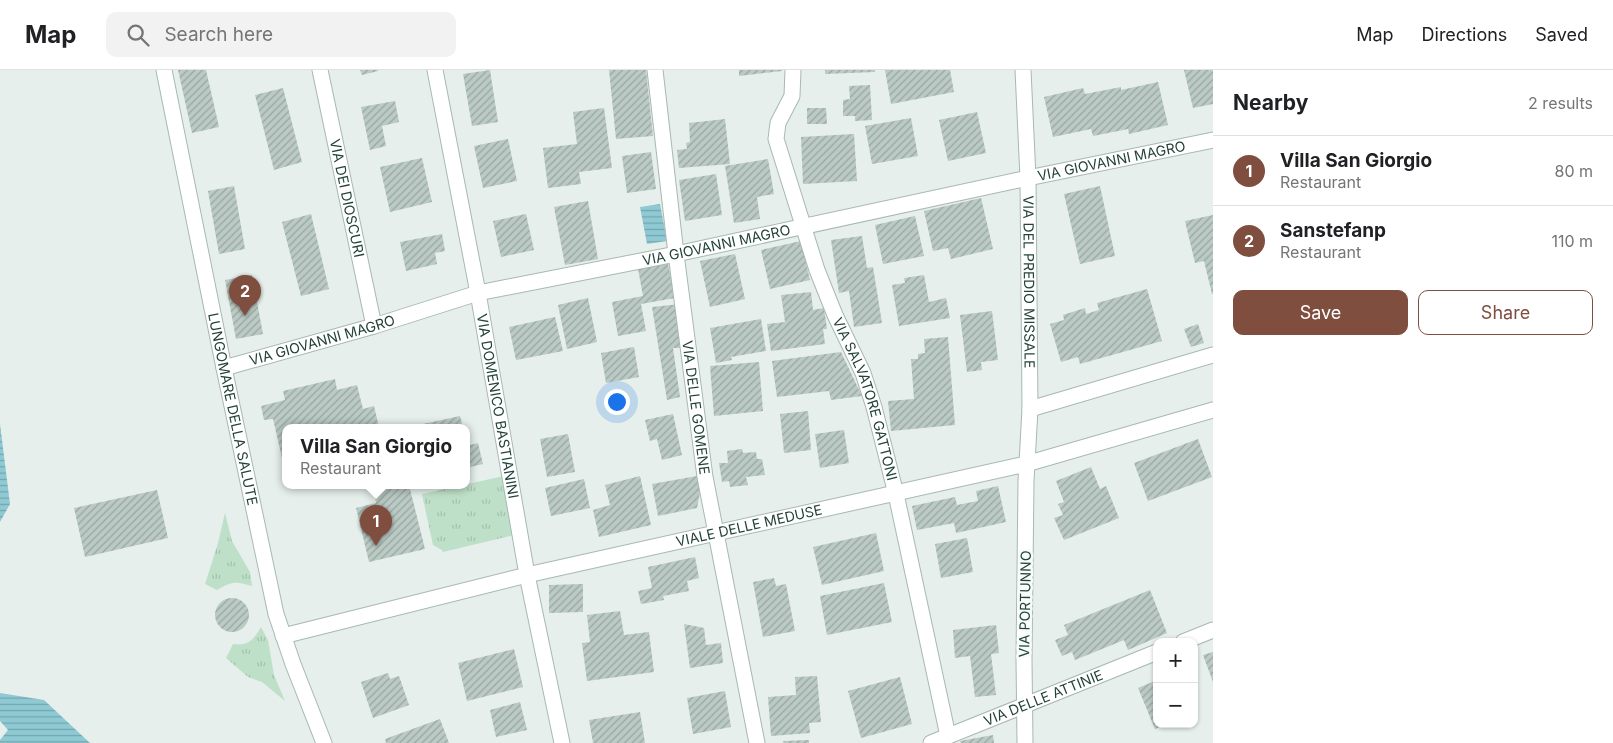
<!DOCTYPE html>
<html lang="en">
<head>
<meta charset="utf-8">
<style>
  :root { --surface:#fff; --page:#f2f2f2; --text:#202124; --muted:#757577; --line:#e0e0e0; --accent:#7f4e3f }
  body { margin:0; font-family:Inter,sans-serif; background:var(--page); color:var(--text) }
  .controls { position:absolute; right:15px; bottom:15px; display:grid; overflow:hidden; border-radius:10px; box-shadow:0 1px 4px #0004 }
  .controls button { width:45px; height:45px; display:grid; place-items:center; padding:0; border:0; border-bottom:1px solid var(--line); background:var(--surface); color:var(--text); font:25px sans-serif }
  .you { position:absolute; left:616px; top:331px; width:18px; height:18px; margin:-12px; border:4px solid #fff; border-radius:50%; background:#1a73e8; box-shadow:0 0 0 8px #1a73e833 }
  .badge { display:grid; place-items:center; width:32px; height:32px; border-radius:50%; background:var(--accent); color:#fff; font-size:16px; font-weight:700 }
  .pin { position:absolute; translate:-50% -41px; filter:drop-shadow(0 1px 2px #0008) }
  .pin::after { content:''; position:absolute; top:26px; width:18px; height:15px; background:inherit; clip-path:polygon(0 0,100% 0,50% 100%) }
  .popup { position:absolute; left:282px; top:354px; width:188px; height:65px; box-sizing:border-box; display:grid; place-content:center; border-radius:10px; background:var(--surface); filter:drop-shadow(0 1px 4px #0005); font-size:16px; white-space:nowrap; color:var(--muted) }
  .popup b { font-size:19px; color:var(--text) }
  .popup::after { content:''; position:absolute; left:50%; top:100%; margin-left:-10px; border:10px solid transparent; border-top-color:var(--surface) }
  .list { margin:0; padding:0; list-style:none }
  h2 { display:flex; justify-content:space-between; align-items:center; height:65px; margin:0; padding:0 20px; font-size:21px }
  h2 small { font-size:16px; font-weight:400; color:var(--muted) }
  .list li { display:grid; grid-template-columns:32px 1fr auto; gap:15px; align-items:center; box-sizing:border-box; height:70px; padding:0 20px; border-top:1px solid var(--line) }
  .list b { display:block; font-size:19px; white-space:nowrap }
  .list p { margin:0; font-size:16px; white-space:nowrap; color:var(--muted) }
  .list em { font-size:16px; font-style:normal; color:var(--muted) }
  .actions { display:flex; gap:10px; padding:15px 20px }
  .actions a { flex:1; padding:11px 0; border:1px solid var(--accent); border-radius:10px; text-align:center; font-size:18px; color:var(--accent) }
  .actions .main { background:var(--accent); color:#fff }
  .icon { flex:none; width:28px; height:28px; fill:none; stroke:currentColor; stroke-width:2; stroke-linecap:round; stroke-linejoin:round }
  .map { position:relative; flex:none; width:1213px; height:673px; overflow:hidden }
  header { display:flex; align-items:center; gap:30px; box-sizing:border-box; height:70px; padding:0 25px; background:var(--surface); border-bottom:1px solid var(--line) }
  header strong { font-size:24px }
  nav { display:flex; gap:28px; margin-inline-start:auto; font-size:18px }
  .search { width:350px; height:45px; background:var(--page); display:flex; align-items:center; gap:12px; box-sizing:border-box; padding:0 18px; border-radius:10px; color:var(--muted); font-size:19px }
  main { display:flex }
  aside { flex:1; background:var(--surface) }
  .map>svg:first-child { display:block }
  .grass { fill:url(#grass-tufts) }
  .water { fill:url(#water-rules) }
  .building { fill:url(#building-hatch) }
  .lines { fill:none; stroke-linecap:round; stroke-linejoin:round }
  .minor-casing { stroke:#a8b8b2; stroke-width:17 }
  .minor { stroke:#fff; stroke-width:15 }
  .labels { text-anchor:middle; stroke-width:5; stroke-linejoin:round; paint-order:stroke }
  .street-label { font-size:14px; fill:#24423a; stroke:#f7fbf9 }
</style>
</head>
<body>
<header>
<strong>Map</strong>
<div class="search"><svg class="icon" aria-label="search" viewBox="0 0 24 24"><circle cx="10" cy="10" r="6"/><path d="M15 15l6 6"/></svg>Search here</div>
<nav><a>Map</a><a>Directions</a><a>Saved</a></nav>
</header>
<main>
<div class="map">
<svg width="1213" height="673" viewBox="0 0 1213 673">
  <defs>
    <pattern id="grass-tufts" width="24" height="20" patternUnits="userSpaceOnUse" patternTransform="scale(1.25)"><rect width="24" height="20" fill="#bfe0c8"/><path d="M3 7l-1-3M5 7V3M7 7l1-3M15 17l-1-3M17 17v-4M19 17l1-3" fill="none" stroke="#a4c1ad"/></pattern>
    <pattern id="water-rules" width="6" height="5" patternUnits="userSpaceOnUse" patternTransform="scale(1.25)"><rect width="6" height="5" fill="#8ec9d4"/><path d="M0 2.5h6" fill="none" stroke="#74a5ad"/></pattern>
    <pattern id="building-hatch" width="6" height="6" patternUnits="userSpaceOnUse" patternTransform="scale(1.25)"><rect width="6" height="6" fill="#bbcac4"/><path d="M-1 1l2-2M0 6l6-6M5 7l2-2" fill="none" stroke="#98a6a0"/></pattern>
  </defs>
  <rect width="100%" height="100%" fill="#e6efeb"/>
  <path class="grass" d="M504,406l10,59 -71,17 -1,-2 -9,-5 -11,-51z
    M225,443l7,28 18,31 2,14c-16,-5 -20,-5 -35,4l-12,-6 13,-41z
    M261,557l7,13 6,35 11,26 -23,-19 -14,-5 -22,-19 7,-14c16,2 20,-4 28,-17z"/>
  <path class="water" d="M660,134l7,37 -20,3 -7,-37z
    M0,354l10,80 -10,18z
    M0,623l44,7 46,43h-90v-3l8,-10 -8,-9z"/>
  <path class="building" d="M178,0h28l13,57 -27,6z
    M360,0h18v1l-16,4z
    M490,0l8,52 -26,4 -9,-52z
    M609,0h37l7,66 -37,3z
    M739,0h43v1l-43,5z
    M825,0h50v2l-50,2z
    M885,0h65l4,22 -63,12z
    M1184,0h29v34l-20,4z
    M1158,12l10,43 -39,9 -1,-5 -35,7 -2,-7 -38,8 -9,-40 39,-9 2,6 36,-7v3z
    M870,15l2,35 -17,1v-5h-12v-16l7,-1 -1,-13z
    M283,18l19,74 -28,8 -19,-75z
    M395,31l4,21 -17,4 4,20 -16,4 -9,-43z
    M604,38l8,60 -33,4 2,12 -33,4 -5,-40 34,-4 -4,-32z
    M807,38h19l1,16h-20z
    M977,42l9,41 -38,8 -9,-41z
    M911,48l7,38 -46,8 -7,-38z
    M725,49l5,45 -51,4 -2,-18 10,-1 -1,-6 4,-1 -1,-19z
    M854,64l3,47 -54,3 -2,-47z
    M508,69l9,42 -34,7 -9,-42z
    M651,82l5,37 -29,4 -5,-37z
    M422,88l10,44 -42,10 -10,-45z
    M768,89l6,35 -17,3 3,22 -26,4 -9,-57z
    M716,104l6,41 -37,6 -6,-41z
    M234,116l11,63 -26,5 -11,-63z
    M1100,116l15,70 -35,8 -16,-70z
    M981,128l12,51 -42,10 -3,-11 -15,3 -9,-40z
    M588,131l10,58 -33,6 -11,-58z
    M311,144l18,75 -28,7 -19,-74z
    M526,144l8,36 -33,7 -8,-36z
    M1213,145v79h-1l-8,-33 -9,2 -10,-42z
    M915,146l9,40 -41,8 -8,-39z
    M442,164l3,17 -10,2 2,11 -31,7 -6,-29z
    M862,166l5,32 6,-1 9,56 -28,4 -5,-36 -10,2 -8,-53z
    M801,171l9,39 -40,9 -9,-39z
    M735,184l10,45 -35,8 -10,-46z
    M668,194l7,34 -34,6 5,27 -28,5 -6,-34 31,-6 -5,-27z
    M252,205l11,59 -27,5 -11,-59z
    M924,205l5,27 17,-4 4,20 -51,8 -7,-41 13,-2 -1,-5z
    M1147,219l15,52 -82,23 -2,-7 -17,5 -11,-38 14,-4 -1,-5 22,-7 1,6 13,-4 -2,-7z
    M811,222l2,18 11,-2 3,21h-4l2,15 -54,7 -4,-27 18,-2 -4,-27z
    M588,228l9,44 -30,7 -9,-44z
    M681,234l3,44h-11l7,49 -13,3 -15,-93z
    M992,241l6,49 -17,2 1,8 -15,2 -7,-57z
    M555,247l8,34 -47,9 -7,-33z
    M761,249l5,32 -35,6 1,3 -16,3 -6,-35z
    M1198,254l6,19 -13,4 -7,-18z
    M948,267l7,88 -64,6 -3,-30 26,-2 -3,-40h7v-5l7,-1 -1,-14z
    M634,277l5,30 -33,6 -5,-30z
    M841,282l21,44 -31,4 -2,-9 -52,6 -5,-36z
    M759,292l4,49 -49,5 -4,-50z
    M335,309l2,11 20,-5 6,24 11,-3 5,21h-93l-1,44 -12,-52 -9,1 -3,-14 24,-6 -2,-9z
    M808,341l3,39 -27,3 -4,-39z
    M673,344l9,41 -20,5 -5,-21 -7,2 -5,-21z
    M460,346l3,11h-49v-1z
    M844,360l5,33 -29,5 -5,-34z
    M568,364l7,38 -28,5 -7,-38z
    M1198,369l14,38 -64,24 -14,-38z
    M478,373l5,21 -17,4v-22z
    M742,379l1,4 13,-1 1,7h5l3,16 -19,2 2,8 -18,2 -1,-6 -7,1 -3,-19h9l-1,-12z
    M1091,397l9,22 6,-3 13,32 -55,22 -10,-22 9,-3 -5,-11 6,-2 -8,-21z
    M640,406l11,49 -52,12 -6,-27 17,-5 -5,-20z
    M697,406l3,16 -3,16 -39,8 -6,-32z
    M584,409l6,29 -39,8 -6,-28z
    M372,415h37l16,64 -56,13 -13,-54 20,-5z
    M998,416l8,36 -50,11 -2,-10 -37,7 -5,-24 43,-9 2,8 21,-4 -2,-10z
    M157,420l11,48 -83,19 -11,-49z
    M876,463l8,38 -62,14 -9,-38z
    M967,468l6,34 -32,6 -6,-34z
    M695,487l4,21 -12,3 2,10 -26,5 1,4 -23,4 -3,-13 14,-3 -4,-21z
    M774,508l2,8 10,-2 9,47 -32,6 -10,-55z
    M884,513l8,39 -65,13 -7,-39z
    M583,514v28l-34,1v-28z
    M1150,520l17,43 -39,17 -4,-10 -49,20 -3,-8 -10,4 -7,-16 13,-5 -4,-10z
    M215 545a17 17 0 1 1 34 0a17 17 0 1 1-34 0Z
    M620,541l4,24 25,-3 5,40 -67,9 -5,-38 8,-1 -3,-27z
    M684,554l20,4 2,17 15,-2 2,20 -33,5z
    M996,555l3,28 -8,1 5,41 -21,2 -5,-41 -15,2 -2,-28z
    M514,579l9,38 -56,14 -9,-38z
    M1213,582v30l-10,-27z
    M388,603l2,6 9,-3 10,29 -36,13 -12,-36z
    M817,606l4,46 -12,1 1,10 -39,3 -3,-39 28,-2 -1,-18z
    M900,607l12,47 -51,14 -13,-47z
    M1157,610v44h9l-11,5 -17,-41z
    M725,621l6,36 -38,7 -6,-36z
    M520,632l7,28 -31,7 -6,-27z
    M640,642l5,31h-52l-4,-23z
    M440,649l9,24h-63l-1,-4z
    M993,665l1,8h-33l-1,-2z
    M809,670v3h-25l-1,-2z"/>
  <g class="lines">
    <defs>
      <g id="minor">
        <path id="s1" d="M164,0l60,298 52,246 17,50 31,79"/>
        <path id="s2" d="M320,0l54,256"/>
        <path id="s3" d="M435,0l43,223 49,282 35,168"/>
        <path id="s4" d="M655,0l21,184 29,223 52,266"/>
        <path id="s5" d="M793,0l-1,26 -14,27 -2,16 41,131 18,45 28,58 11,34 22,87 52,242"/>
        <path id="s6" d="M1023,0l5,108 2,231 -4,72 -2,178 1,84"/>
        <path id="s7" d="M224,298l150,-42 104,-33 198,-39 352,-76 185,-38"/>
        <path d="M1030,339l183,-54"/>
        <path id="s8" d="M283,566l244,-61 499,-111 187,-54"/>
        <path d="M1183,572l30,-12"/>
        <path id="s9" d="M931,673l226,-91"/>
      </g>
    </defs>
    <use href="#minor" class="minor-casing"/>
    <use href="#minor" class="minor"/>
  </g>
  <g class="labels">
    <g class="street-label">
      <text dy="5" stroke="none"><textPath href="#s7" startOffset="912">VIA GIOVANNI MAGRO</textPath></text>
      <text dy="5" stroke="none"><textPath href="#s2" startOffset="131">VIA DEI DIOSCURI</textPath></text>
      <text dy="5" stroke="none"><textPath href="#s7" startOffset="508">VIA GIOVANNI MAGRO</textPath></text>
      <text dy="5" stroke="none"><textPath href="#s6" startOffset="212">VIA DEL PREDIO MISSALE</textPath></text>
      <text dy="5" stroke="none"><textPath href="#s7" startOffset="102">VIA GIOVANNI MAGRO</textPath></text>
      <text dy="5" stroke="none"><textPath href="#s5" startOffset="348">VIA SALVATORE GATTONI</textPath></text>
      <text dy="5" stroke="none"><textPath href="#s3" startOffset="342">VIA DOMENICO BASTIANINI</textPath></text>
      <text dy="5" stroke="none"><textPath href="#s4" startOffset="340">VIA DELLE GOMENE</textPath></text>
      <text dy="5" stroke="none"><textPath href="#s1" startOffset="346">LUNGOMARE DELLA SALUTE</textPath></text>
      <text dy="5" stroke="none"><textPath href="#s8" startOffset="479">VIALE DELLE MEDUSE</textPath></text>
      <text transform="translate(1025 534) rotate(-89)" y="5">VIA PORTUNNO</text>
      <text dy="5" stroke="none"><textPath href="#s9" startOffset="121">VIA DELLE ATTINIE</textPath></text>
    </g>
  </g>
</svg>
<div class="controls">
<button>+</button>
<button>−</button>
</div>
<div class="you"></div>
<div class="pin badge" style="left:376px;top:476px">1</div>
<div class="popup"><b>Villa San Giorgio</b>Restaurant</div>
<div class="pin badge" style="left:245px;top:246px">2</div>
</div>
<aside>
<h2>Nearby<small>2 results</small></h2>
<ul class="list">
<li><span class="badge">1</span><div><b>Villa San Giorgio</b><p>Restaurant</p></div><em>80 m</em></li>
<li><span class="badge">2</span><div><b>Sanstefanp</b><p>Restaurant</p></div><em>110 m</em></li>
</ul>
<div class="actions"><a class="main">Save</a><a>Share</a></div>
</aside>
</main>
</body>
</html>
